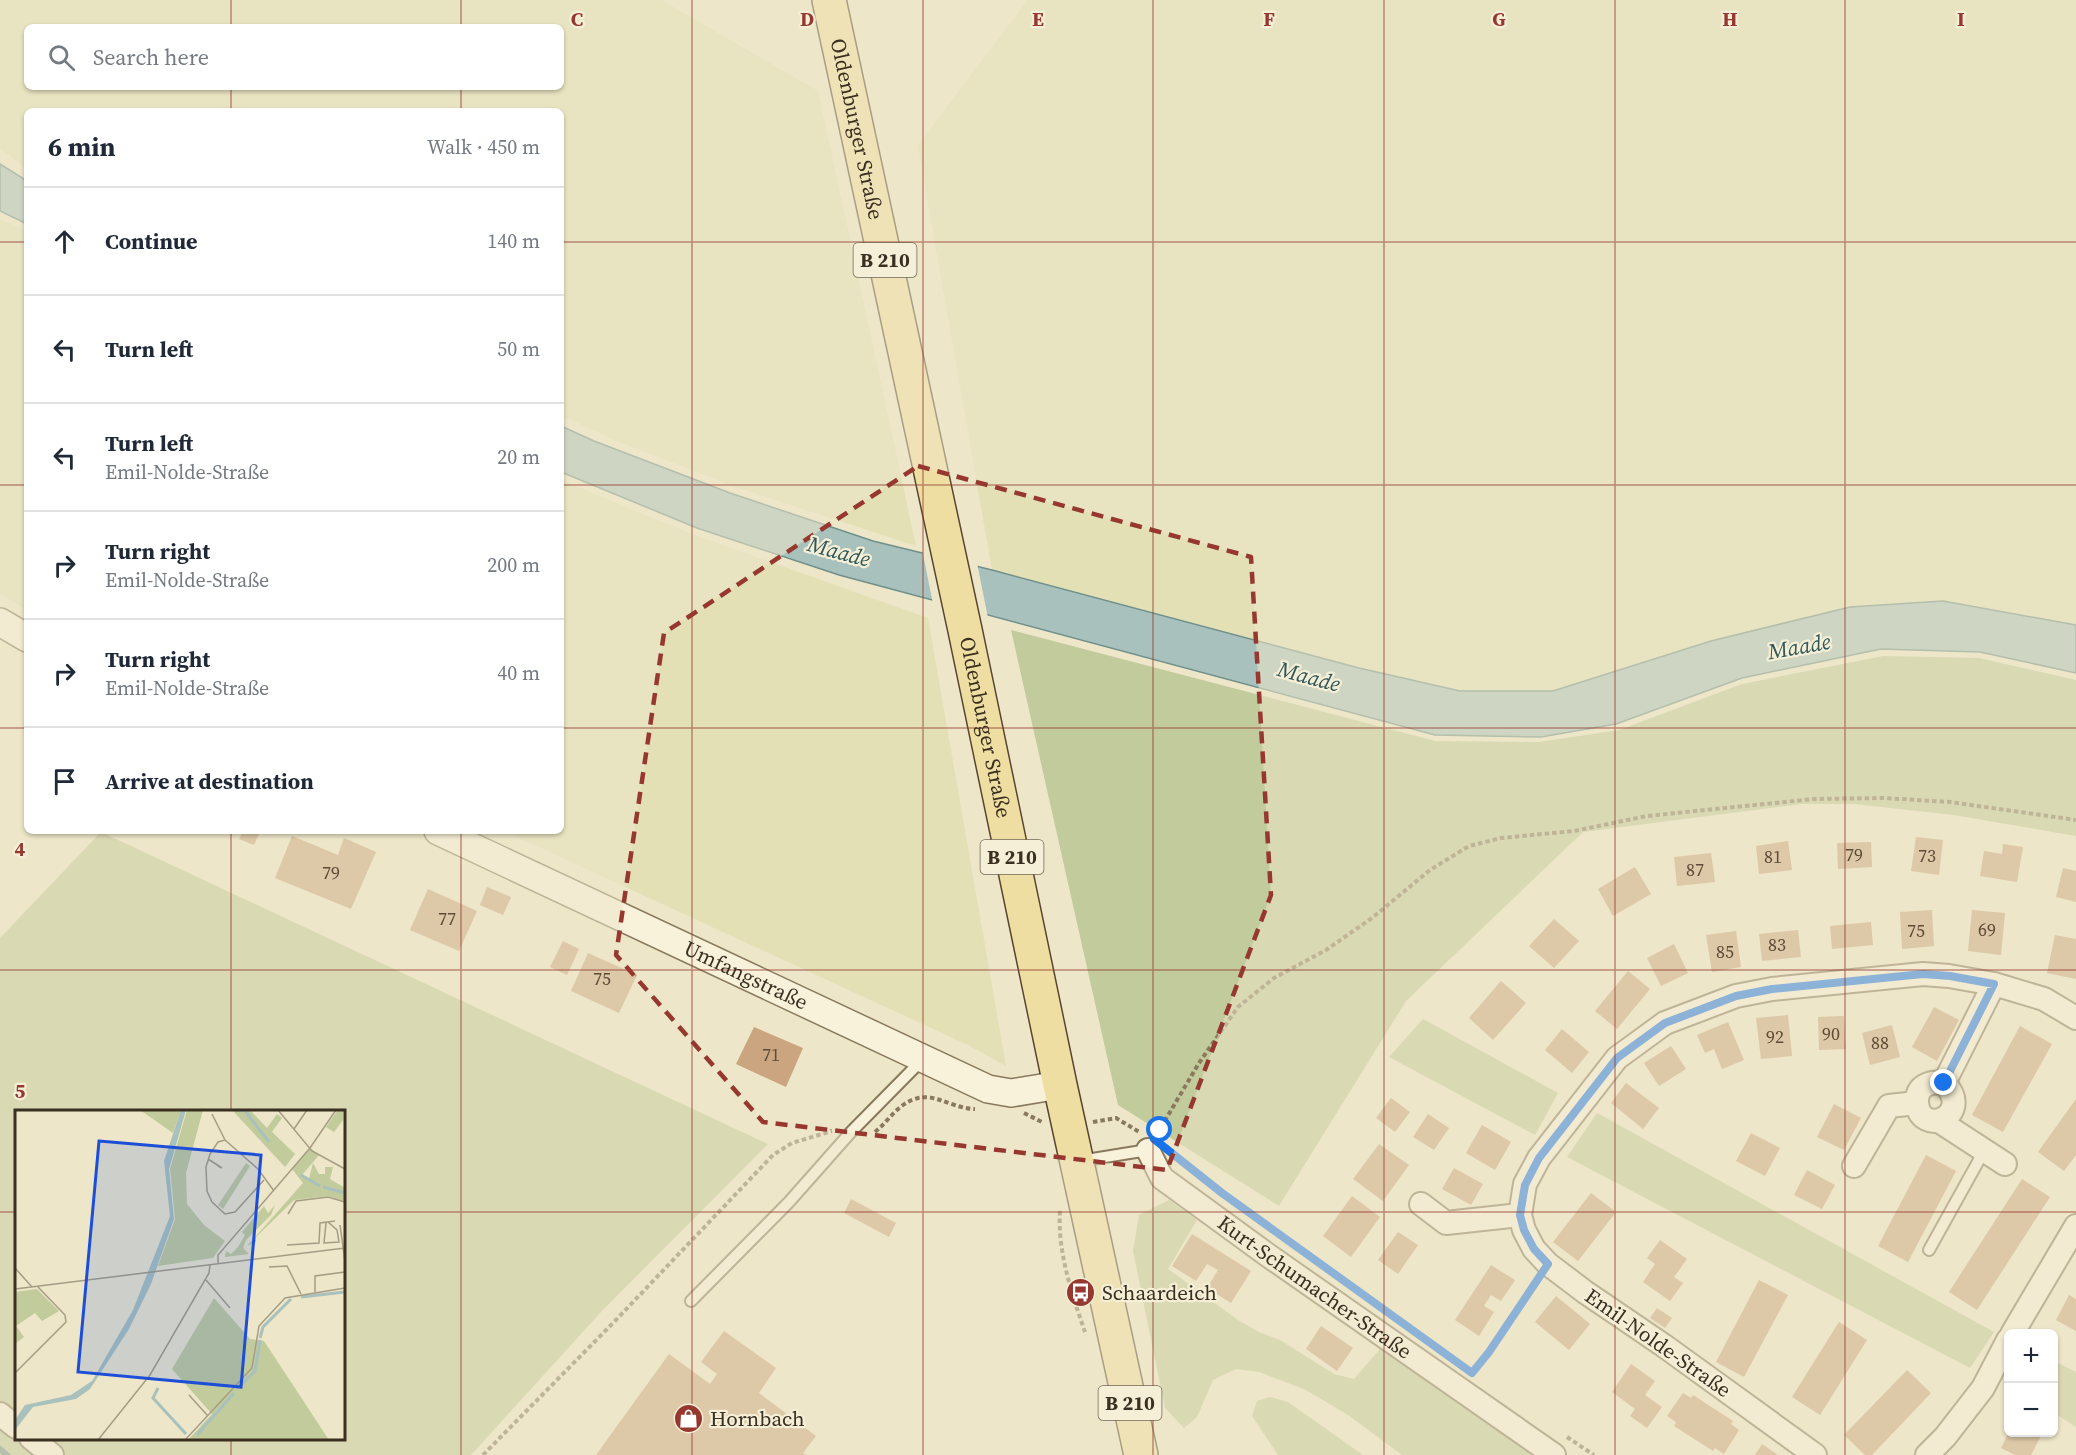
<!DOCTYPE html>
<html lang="en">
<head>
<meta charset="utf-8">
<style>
  :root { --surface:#fff; --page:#f2f2f3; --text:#1f2937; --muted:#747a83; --line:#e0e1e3 }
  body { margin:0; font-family:"Source Serif 4",serif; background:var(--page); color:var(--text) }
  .controls { position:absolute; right:18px; bottom:18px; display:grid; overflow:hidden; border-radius:9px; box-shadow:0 2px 4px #0004 }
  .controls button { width:54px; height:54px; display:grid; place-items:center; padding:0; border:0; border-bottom:2px solid var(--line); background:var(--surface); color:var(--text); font:30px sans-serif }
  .stop { position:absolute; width:18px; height:18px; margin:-14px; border:4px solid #1a73e8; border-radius:50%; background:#fff }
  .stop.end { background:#1a73e8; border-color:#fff; box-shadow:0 2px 6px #0008 }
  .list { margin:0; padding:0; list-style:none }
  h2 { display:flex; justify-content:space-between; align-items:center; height:78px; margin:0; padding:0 24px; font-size:26px }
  h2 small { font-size:20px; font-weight:400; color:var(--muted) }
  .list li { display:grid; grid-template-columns:39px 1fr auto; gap:18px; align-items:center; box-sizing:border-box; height:108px; padding:0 24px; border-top:2px solid var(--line) }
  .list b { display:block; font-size:22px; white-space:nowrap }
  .list p { margin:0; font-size:20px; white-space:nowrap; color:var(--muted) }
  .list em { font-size:20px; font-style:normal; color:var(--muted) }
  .icon { flex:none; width:33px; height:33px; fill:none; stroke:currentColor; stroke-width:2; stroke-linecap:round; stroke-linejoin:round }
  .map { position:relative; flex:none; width:2076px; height:1455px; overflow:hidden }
  .search { position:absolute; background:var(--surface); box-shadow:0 2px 4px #0004; left:24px; top:24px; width:540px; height:66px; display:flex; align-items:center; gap:15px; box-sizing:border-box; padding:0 21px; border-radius:9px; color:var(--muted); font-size:22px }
  .panel { position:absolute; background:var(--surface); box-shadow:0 2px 4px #0004; left:24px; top:108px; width:540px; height:726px; border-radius:9px }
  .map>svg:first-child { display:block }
  .farmland { fill:#e3e0b5; fill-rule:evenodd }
  .green { fill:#c1cb9b; fill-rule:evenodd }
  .water { fill:#a8c1bc; stroke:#6f908b; stroke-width:1.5 }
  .pier { fill:#ede6c8 }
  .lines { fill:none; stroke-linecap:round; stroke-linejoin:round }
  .stream { stroke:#6f908b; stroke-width:6 }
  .building { fill:#caa57f }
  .service-casing { stroke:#89795d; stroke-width:14 }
  .minor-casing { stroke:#89795d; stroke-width:26 }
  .tertiary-casing { stroke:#89795d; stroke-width:30 }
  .primary-casing { stroke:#574631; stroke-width:36 }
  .path { stroke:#89795d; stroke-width:4; stroke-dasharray:4.5 3; stroke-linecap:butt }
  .service { stroke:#f8f2db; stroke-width:10 }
  .minor { stroke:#f8f2db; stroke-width:22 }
  .tertiary { stroke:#f8f2db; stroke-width:27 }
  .primary { stroke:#efdea1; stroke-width:33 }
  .route { stroke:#1a73e8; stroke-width:8 }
  .marked { fill:none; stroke:#96382f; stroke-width:4.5; stroke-dasharray:12 8; stroke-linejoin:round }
  .grid { fill:none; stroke:#96382f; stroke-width:1.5; stroke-opacity:0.55 }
  .labels { text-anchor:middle; stroke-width:4.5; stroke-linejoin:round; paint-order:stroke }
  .number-label { font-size:18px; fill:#5e4c38 }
  .shield { fill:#f5efd7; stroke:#726957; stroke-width:1.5 }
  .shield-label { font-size:20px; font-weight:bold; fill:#3a2f20 }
  .street-label { font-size:21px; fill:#3a2f20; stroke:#f5efd7 }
  .poi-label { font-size:21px; fill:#3a2f20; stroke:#f5efd7; text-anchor:start }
  .water-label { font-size:22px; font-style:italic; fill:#305859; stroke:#f5efd7 }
  .inset-river { fill:none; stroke:#a8c1bc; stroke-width:3 }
  .inset-road { fill:none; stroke:#a59d85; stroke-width:1.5 }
  .view { fill:#1d4ed8; fill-opacity:0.15; stroke:#1d4ed8; stroke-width:3 }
  .inset-edge { fill:none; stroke:#3a2f20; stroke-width:3 }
  .grid-label { font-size:20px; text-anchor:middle; font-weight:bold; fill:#96382f; stroke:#f5efd7; stroke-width:4.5; stroke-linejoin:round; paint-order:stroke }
</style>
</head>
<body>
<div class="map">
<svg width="2076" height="1455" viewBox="0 0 2076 1455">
  <rect width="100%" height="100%" fill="#ede6c8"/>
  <path class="farmland" d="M0,0h661l157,91 98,455 -183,-60 -121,-47 -51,-24v-304h-534v58l-27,-21zM27,27h534v60h-534z
    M1028,0h1048v625l-133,-24 -93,6 -139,34 -158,50h-93l-101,-23 -367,-98 -74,-425z
    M0,219l27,13v378l-27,-16z
    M561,480l133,55 234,83 78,448 -38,-21 -464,-214h57z"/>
  <path class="green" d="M1011,630l424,111 104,1 80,-12 123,-46 141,-28 96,2 97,22v156l-122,-21 -100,-11h-53l-218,28 -177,169 -127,205 -161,-101z
    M101,832l667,312 -167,168 -130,143h-471v-517zM16,1112h328v326h-328z
    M1423,1019l135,74 -23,42 -146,-78z
    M1597,1113l397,219 -24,36 -403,-211z
    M1169,1200l28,20 -29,49 70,51 21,12 21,8 54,34 20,5 26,-30 135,88 22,18h-135l-54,-40 -42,-25 -47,-18 -23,-3 -23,11 -16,37 -13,11 -19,-20 -32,-157 6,-36z
    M2054,1361l22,11v55l-22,-14z
    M1270,1397l18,5 75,53h-85l-26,-39 5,-15z"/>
  <path class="water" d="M0,164l27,17v43l-27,-13z
    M561,426l33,15 136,52 143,48 119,29 367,98 101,23h93l158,-50 139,-34 93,-6 133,24v48l-96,-21 -99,-3 -139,29 -126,46 -75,13 -106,-2 -596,-160 -142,-47 -136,-56z"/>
  <path class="pier" d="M922,549l55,14 11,55 -55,-14z"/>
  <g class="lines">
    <path class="stream" d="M0,1449l7,6"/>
  </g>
  <path class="building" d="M243,831h9l7,3 -5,11 -15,-6z
    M292,836l46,19 6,-17 32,14 -25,57 -76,-31z
    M1916,837l27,3 -4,35 -28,-4z
    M1788,841l4,29 -33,4 -3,-28z
    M1871,842l1,25 -34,2 -1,-26z
    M2003,844l20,3 -6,35 -37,-6 4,-25 18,3z
    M1711,853l4,29 -38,4 -3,-29z
    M1635,867l16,27 -38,22 -15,-27z
    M2063,868l13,3v31l-20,-5z
    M487,887l24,10 -8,18 -23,-10z
    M428,889l49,22 -18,40 -49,-21z
    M1932,910l2,36 -32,3 -2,-37z
    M1972,910l33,3 -4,42 -33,-4z
    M1554,919l25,22 -25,27 -25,-22z
    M1871,922l2,23 -41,4 -2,-23z
    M1798,930l3,27 -39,4 -3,-27z
    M1736,931l5,36 -29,5 -6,-37z
    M2055,935l21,4v40l-29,-6z
    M563,941l16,8 -12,26 -17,-8z
    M1674,944l14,29 -27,13 -14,-28z
    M588,953l49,22 -18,38 -48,-22z
    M1628,971l22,18 -33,40 -22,-18z
    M1501,981l25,22 -33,37 -24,-22z
    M1934,1007l25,13 -22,41 -25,-14z
    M1788,1015l4,41 -31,3 -5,-41z
    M1844,1016l2,33 -27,1 -1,-33z
    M1728,1022l16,38 -22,9 -8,-20 -9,4 -8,-18z
    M1892,1025l8,32 -30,8 -8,-32z
    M2020,1026l32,18 -49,88 -31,-17z
    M754,1027l49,21 -17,39 -50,-23z
    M1562,1029l27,23 -17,21 -27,-23z
    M1671,1046l15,23 -27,17 -15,-23z
    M1626,1083l33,25 -16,21 -32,-26z
    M1391,1098l19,14 -15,20 -19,-14z
    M2076,1099v56l-12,16 -26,-19z
    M1834,1104l27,14 -17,32 -27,-13z
    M1428,1114l21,14 -15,22 -21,-13z
    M1482,1125l29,17 -16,28 -29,-17z
    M1751,1133l29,15 -15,28 -29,-15z
    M1379,1144l30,21 -26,36 -30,-22z
    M1926,1155l30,16 -48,91 -30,-16z
    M1454,1168l29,16 -12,21 -29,-16z
    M1807,1170l28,15 -13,24 -28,-14z
    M2022,1179l28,18 -73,113 -28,-18z
    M1591,1193l25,19 -38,49 -25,-19z
    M1352,1196l28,21 -29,40 -28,-21z
    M851,1199l45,24 -7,14 -45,-24z
    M1398,1232l20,13 -20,29 -20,-14z
    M1192,1234l59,37 -20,32 -24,-15 11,-18 -11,-6 -11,17 -24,-15z
    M1660,1240l27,19 -13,18 9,6 -13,18 -27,-19 12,-18 -8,-6z
    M1491,1265l24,15 -14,21 -10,-6 -7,11 10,6 -15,24 -24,-16z
    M1759,1280l29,15 -44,82 -28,-15z
    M2069,1295l7,4v32l-20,-11z
    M1556,1296l34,28 -21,26 -34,-28z
    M1657,1308l15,10 -7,10 -15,-10z
    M1839,1322l28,18 -47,75 -28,-18z
    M1321,1326l32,22 -16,23 -31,-22z
    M724,1331l52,37 -17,25 57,43 -13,17 3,2h-210l73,-101 41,30 7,-10 -16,-12z
    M1631,1364l24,17 -10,14 17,12 -15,21 -17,-12 5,-7 -23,-17z
    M1907,1370l24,23 -59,62h-7l-21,-20z
    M1683,1393l8,5 2,-3 40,26 -2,3 8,6 -15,24 -9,-6 -2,3 -39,-25 2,-4 -9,-6z
    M2009,1432h25l7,4 -10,19h-16l-14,-7z
    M1762,1444l16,11h-23z"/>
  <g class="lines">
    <defs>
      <path id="service" d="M1080,1161l68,-11
        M1929,1250l55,-99
        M691,1301l98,-99 62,-70 72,-73"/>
      <g id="minor">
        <path d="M1944,1083c-13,-2 -27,2 -27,18 1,38 59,15 27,-18l50,-99"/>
        <path d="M1939,1121l66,43"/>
        <path id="s1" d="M1148,1150l14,28 107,78 285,199"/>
        <path d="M1854,1166l35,-60 28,-3"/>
        <path d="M1421,1204l25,19 74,-8"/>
        <path d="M2012,1334l64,-108"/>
        <path d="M0,1414l16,13"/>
        <path d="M31,1438l21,17"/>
        <path d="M1815,1455l-152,-110 -78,-53 -37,-28 -14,-15 -10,-19 -4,-15 5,-31 14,-26 78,-100 48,-35 71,-27 36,-7 151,-15 26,2 45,8 50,15 32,19"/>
        <path d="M1927,1455l18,-18 38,-49 25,-48"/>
      </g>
      <g id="tertiary">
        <path d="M0,622l27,16"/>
        <path id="s2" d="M438,831l550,258 23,4 49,-8"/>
      </g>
      <g id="primary">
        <path id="s3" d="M829,0l136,630 95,455 81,370"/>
      </g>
    </defs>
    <use href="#service" class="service-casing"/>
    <use href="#minor" class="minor-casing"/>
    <use href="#tertiary" class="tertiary-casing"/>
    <use href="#primary" class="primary-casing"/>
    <path class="path" d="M1024,1113l18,9
      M1093,1122l23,-4 25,15
      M875,1132c10,-8 17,-19 28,-27 27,-19 43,3 72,4
      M1157,1134l42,-71 39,-56 36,-29 52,-28 46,-32 58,-48 39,-24 32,-8 73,-7 73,-15 166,-17 71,-1 66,4 126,18
      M1175,1156l47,37 120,86
      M1060,1211c-3,41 13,86 26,124
      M1472,1373l17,-21 48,-73
      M1567,1437l27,18
      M483,1455l132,-134 158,-166 19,-12 40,-12"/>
    <use href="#service" class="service"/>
    <use href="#minor" class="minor"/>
    <use href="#tertiary" class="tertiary"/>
    <use href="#primary" class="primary"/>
  </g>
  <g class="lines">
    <path class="route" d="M1160,1130l-6,9 68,54 250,180 17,-21 59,-88 -14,-15 -10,-19 -4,-15 5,-30 14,-27 78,-100 48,-35 71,-27 36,-7 151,-15 27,2 44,8 -50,99"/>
  </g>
  <path d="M0 0H2076V1455H0ZM918,466l333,91 20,338 -104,275 -404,-48 -147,-167 48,-322z" fill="#ede6c8" fill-opacity=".55" fill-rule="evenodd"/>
  <path class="marked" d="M918,466l333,91 20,338 -104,275 -404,-48 -147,-167 48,-322z"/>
  <path class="grid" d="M231,0v27M461,0v27M692,0v1455M923,0v1455M1153,0v1455M1384,0v1455M1615,0v1455M1845,0v1455M231,87v24M461,87v24M0,242h27M561,242h1515M0,485h27M561,485h1515M0,728h27M561,728h1515M231,831v281M461,831v624M0,970h2076M0,1212h16M344,1212h1732M231,1438v17"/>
  <defs>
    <symbol id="bus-disc" viewBox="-11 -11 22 22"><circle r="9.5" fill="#96382f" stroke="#f5efd7"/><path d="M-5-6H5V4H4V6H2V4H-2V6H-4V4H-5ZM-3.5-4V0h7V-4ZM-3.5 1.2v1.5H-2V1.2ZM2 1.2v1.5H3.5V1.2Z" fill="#fff"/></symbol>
    <symbol id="shop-disc" viewBox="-11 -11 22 22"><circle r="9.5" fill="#96382f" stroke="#f5efd7"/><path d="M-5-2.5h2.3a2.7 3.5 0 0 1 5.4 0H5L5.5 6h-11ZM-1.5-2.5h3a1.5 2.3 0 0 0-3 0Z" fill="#fff"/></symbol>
  </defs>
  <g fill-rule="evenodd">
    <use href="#bus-disc" x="1064" y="1276" width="33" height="33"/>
    <use href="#shop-disc" x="672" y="1402" width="33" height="33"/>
  </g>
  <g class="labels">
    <g class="number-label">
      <text x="1854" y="861">79</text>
      <text x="1927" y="862">73</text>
      <text x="1773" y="863">81</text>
      <text x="1695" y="876">87</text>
      <text x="331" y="879">79</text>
      <text x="447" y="925">77</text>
      <text x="1987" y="936">69</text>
      <text x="1916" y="937">75</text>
      <text x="1777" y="951">83</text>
      <text x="1725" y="958">85</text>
      <text x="602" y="985">75</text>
      <text x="1831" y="1040">90</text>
      <text x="1775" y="1043">92</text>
      <text x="1880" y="1049">88</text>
      <text x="771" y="1061">71</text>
    </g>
    <g class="shield">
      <rect x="853.5" y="243" width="63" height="34" rx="4.5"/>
      <rect x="980.5" y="840" width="63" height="34" rx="4.5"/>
      <rect x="1098.5" y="1386" width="63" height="34" rx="4.5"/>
    </g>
    <g class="shield-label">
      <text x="885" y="267">B 210</text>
      <text x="1012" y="864">B 210</text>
      <text x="1130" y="1410">B 210</text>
    </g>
    <g class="street-label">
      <text dy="7" stroke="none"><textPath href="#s3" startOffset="132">Oldenburger Straße</textPath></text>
      <text dy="7" stroke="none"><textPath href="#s3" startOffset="744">Oldenburger Straße</textPath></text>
      <text dy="7" stroke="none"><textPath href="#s2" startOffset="340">Umfangstraße</textPath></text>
      <text dy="7" stroke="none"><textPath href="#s1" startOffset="219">Kurt-Schumacher-Straße</textPath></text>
      <text transform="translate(1658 1343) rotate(35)" y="7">Emil-Nolde-Straße</text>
    </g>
    <g class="poi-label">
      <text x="1102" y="1300">Schaardeich</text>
      <text x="710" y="1426">Hornbach</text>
    </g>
    <g class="water-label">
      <text transform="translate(839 551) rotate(15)" y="8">Maade</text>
      <text transform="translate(1799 646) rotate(-10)" y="8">Maade</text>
      <text transform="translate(1309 676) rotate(15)" y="8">Maade</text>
    </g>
  </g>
  <g transform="translate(15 1110)">
    <rect width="330" height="330" fill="#ede6c8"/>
    <path d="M125,0h41l-8,23zM172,0h16l-17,63 1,31 17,21 21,16 -12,17 -55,8 17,-47 -5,-50zM217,0h18l17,18 10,-14 5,4 -10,14 -3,-3 26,25 -10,13zM323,0h5v10l-9,12 -8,-5zM295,38l9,7 -17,20 7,4 4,-16 6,11h6v-7h8l-3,12 15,9v13l-17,-5 -34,4 -38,37v5l-9,4 56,-63 -11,-14zM231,53l4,3 -27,43 -5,-4zM260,95l-4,10 -25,25 -3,8 6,6 -24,3 1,-6 5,3 7,-7 7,-12 -3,-3 22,-26 4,7zM22,179l22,22 -17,10 -7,-8 -19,13 8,11 -9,7v-52zM199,188l36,41 14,2 65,99h-141l24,-26 -40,-45z" fill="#c1cb9b"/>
    <path d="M166,0h5l-17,59 5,50 -23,65 -22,45 -39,60 -14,10 -43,8 -18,23v-10l10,-15 46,-10 21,-14 41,-71 37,-94 -6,-55z" fill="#a8c1bc"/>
    <path class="inset-river" d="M222,0l8,1 24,31M286,65l19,11M308,77l22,6M286,187l44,-5M245,228l3,-11 28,-28M143,278l-5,10 33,36M222,279l18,-18 5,-31M182,325l37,-42"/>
    <path class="inset-road" d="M263,0l34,41 33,18M197,4l13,26M279,19l13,-19M193,49l14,9 -4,-2M249,70l-29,32 -10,2 -13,-12 -5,-11 -1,-24 4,-13 8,-12 7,-2 33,29 16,22M273,104l8,-13 32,-4 17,5M311,113l-2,20 15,-1 -2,-12 -9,-8M325,115l5,36M272,135l32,-2 1,-20 15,-2M203,154v-9l92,-107 26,-38M254,157l18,-1 14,28M0,158l17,19M191,170l24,28M0,179l330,-41M300,182v-16l30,-4M0,263l51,-51 -1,-7 -27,-28M174,285l19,21M83,330l52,-65 59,-102 1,-8M170,330l67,-72 7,-42 26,-28 60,-10"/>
    <path class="view" d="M84,31l162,14 -20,232 -163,-15z"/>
    <rect width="330" height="330" class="inset-edge"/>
  </g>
  <g class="grid-label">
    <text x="577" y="26">C</text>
    <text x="807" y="26">D</text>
    <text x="1038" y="26">E</text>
    <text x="1269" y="26">F</text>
    <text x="1499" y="26">G</text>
    <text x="1730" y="26">H</text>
    <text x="1961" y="26">I</text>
    <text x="20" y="856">4</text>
    <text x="20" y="1098">5</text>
  </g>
</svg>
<div class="controls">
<button>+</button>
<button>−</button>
</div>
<div class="stop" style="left:1160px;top:1130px"></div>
<div class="stop end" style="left:1944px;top:1083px"></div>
<div class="search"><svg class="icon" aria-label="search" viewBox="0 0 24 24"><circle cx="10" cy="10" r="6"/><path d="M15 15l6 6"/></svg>Search here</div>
<section class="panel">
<h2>6 min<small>Walk · 450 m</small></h2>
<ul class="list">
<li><svg class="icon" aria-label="ahead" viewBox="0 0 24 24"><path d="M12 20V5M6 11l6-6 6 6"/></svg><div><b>Continue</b></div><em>140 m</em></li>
<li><svg class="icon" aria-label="left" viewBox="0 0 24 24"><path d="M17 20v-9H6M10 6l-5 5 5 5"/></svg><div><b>Turn left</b></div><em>50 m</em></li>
<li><svg class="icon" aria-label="left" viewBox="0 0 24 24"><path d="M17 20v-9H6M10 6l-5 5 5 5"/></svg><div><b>Turn left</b><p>Emil-Nolde-Straße</p></div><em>20 m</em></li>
<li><svg class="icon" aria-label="right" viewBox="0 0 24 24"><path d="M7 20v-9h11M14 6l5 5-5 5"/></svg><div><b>Turn right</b><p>Emil-Nolde-Straße</p></div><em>200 m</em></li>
<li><svg class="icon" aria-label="right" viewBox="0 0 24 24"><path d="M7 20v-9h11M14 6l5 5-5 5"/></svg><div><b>Turn right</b><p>Emil-Nolde-Straße</p></div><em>40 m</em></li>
<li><svg class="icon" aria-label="arrive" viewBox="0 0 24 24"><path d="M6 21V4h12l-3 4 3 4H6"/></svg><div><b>Arrive at destination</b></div></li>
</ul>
</section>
</div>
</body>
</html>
